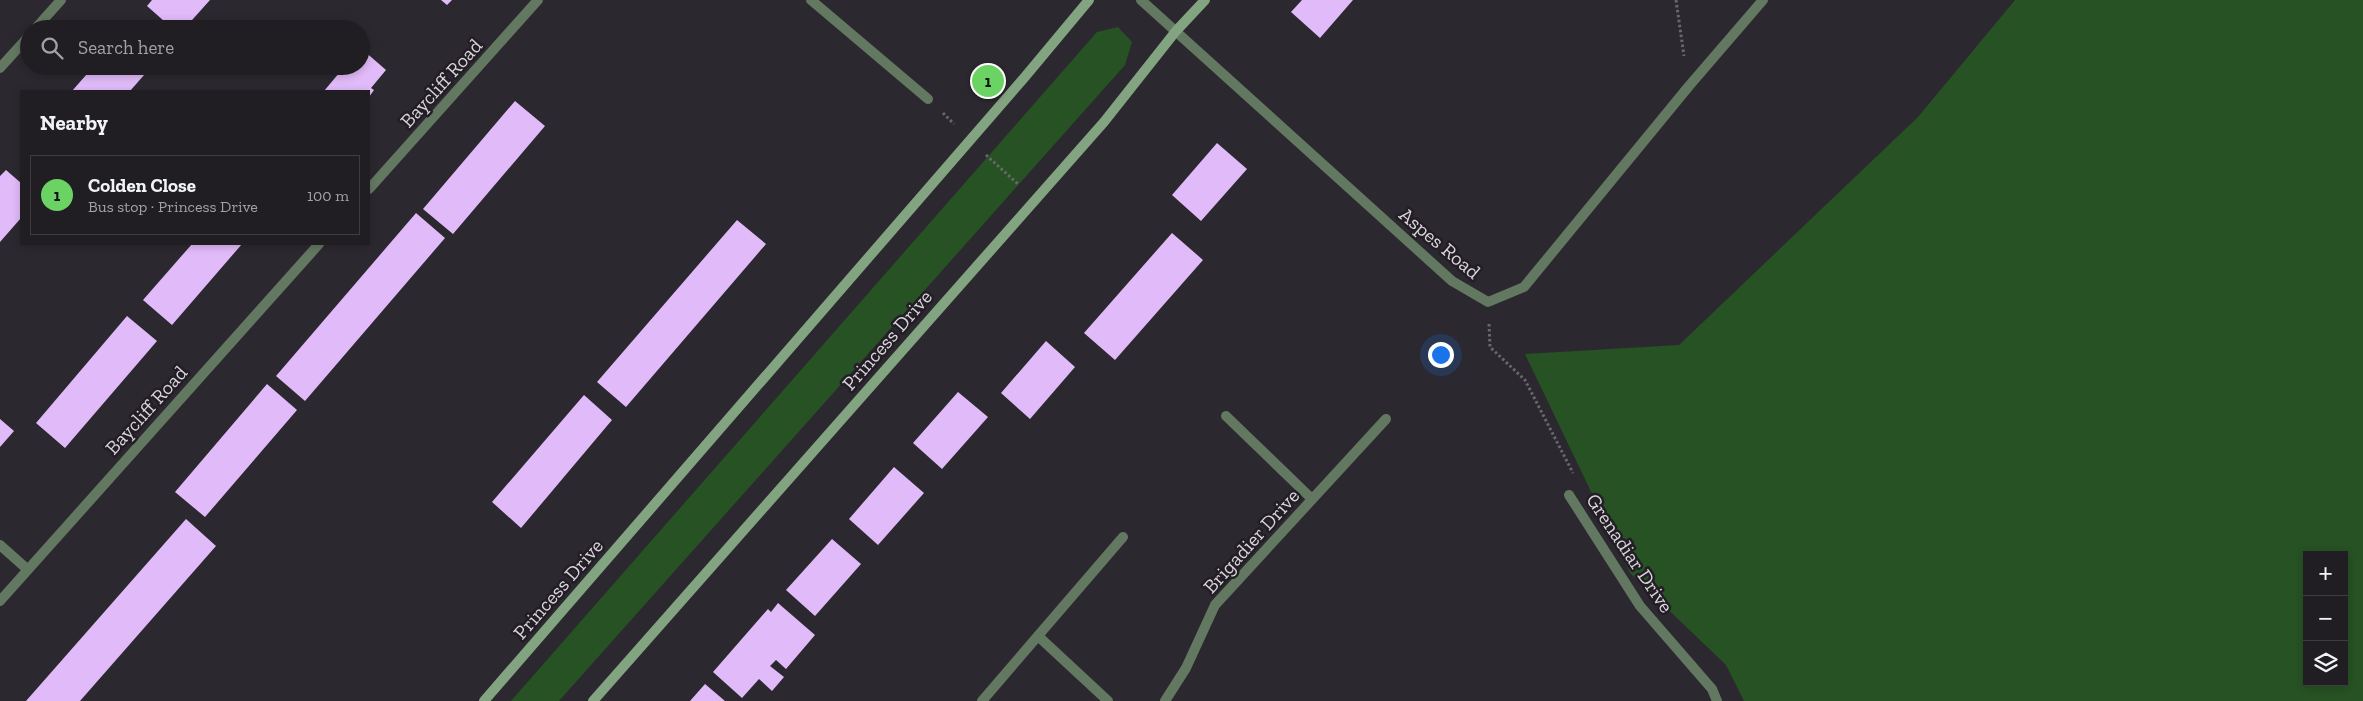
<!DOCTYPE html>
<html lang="en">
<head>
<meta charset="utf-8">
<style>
  :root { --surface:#211e23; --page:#29272b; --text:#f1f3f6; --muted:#a2a2a6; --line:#3e3c41; --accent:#6ad364 }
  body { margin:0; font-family:"Zilla Slab",serif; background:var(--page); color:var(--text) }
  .controls { position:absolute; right:15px; bottom:15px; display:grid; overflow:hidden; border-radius:0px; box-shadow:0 2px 8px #0003 }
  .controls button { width:45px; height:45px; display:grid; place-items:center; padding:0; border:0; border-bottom:1px solid var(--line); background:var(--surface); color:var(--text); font:25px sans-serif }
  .you { position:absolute; left:1440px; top:354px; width:18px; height:18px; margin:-12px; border:4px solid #fff; border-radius:50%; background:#1a73e8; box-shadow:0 0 0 8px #1a73e833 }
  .badge { display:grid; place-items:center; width:32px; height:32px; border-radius:50%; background:var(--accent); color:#111; font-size:16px; font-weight:700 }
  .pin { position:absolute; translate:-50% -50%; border:2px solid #fff; box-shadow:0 1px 5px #0006 }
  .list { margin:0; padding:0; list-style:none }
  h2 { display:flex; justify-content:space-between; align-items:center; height:65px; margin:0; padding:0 20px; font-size:21px }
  h2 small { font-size:16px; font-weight:400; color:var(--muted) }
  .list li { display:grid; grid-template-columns:32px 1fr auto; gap:15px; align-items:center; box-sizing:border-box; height:80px; margin:0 10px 10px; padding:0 10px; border:1px solid var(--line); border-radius:0px }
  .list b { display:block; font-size:19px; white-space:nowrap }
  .list p { margin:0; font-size:16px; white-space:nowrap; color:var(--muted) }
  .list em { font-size:16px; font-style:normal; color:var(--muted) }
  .icon { flex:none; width:28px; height:28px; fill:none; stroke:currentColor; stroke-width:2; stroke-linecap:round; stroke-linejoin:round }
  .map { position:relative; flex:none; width:2363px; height:701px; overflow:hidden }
  .search { position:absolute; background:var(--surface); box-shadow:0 2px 8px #0003; left:20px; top:20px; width:350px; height:55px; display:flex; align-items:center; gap:12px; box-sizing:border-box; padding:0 18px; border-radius:28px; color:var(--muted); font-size:19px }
  .panel { position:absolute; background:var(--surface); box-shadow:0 2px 8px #0003; left:20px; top:90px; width:350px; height:155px; border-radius:0px }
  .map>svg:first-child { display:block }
  .green { fill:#275224; fill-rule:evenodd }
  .building { fill:#e1bbf9 }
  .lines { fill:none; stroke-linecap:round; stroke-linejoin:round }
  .path { stroke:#6a676d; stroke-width:3; stroke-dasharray:2.5 2.5; stroke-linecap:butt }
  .lane { stroke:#637861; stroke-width:10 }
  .street { stroke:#637861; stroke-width:10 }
  .secondary { stroke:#83a480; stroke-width:10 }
  .labels { text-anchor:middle; stroke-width:5; stroke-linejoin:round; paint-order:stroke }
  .street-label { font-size:20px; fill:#d9d6db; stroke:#231e26 }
</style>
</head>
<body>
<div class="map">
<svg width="2363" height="701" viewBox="0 0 2363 701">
  <rect width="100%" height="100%" fill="#2c282f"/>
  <path class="green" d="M2015,0h348v701h-619l-18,-36 -96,-92 -105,-219 154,-9 239,-228zM2307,555h37v127h-37z
    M1118,27l14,15 -7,23 -566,636h-48l586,-669z"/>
  <path class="building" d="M152,0h58l-26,29h-11l-26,-23z
    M441,0h11l-5,5z
    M1302,0h51l-33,38 -29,-26z
    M363,50l23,20 -15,18 3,2 -5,7v-6h-45l21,-25h16z
    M94,66h58l-22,25h-58z
    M515,101l30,25 -92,108 -30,-25z
    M1217,143l30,26 -46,52 -29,-26z
    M6,170l15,13v35l-21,24v-66z
    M416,213l29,25 -140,163 -29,-25z
    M737,220l29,24 -140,163 -29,-25z
    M1172,233l31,27 -88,100 -31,-27z
    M192,244h50l-70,81 -29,-25z
    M127,316l30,25 -92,107 -29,-25z
    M1046,341l29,26 -45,52 -29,-26z
    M267,384l30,26 -92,107 -30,-25z
    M958,392l30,25 -46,52 -29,-26z
    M584,395l28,25 -91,108 -29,-26z
    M0,419l14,12 -14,16z
    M894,467l30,26 -46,52 -29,-26z
    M186,519l30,27 -136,155h-54z
    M832,539l29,25 -46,52 -29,-26z
    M778,603l37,32 -29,34 -10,-9 -6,6 14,11 -12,14 -13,-12 -17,19 -29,-26 55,-63 3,3z
    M705,684l20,17h-35z"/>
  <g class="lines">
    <path class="path" d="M1676,0l8,56
      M943,113l11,11
      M986,155l32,29
      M1489,324l1,23 35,33 48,93"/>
    <path class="lane" d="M1226,416l86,83
      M1038,636l70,65
      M982,701l141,-164"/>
    <path class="street" d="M811,0l117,99
      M1141,0l311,281 36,21 36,-15 165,-201 74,-86
      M35,29l26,-29
      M0,68l29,-32
      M369,189l169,-189
      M1569,495l71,111 72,83 5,12
      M0,545l27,24
      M0,601l319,-357
      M1165,701l21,-33 29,-63 171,-186"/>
    <path class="secondary" d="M484,701l540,-623 65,-78
      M593,701l511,-579 72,-91 29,-31"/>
  </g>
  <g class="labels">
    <g class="street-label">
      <text transform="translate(441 83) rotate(-48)" y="7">Baycliff Road</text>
      <text transform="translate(1440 243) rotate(40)" y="7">Aspes Road</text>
      <text transform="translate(887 340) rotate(-49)" y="7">Princess Drive</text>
      <text transform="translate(146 410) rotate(-48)" y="7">Baycliff Road</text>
      <text transform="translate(1251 541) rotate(-48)" y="7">Brigadier Drive</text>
      <text transform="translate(1630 553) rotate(56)" y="7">Grenadiar Drive</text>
      <text transform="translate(558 589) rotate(-49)" y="7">Princess Drive</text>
    </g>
  </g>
</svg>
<div class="controls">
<button>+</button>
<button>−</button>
<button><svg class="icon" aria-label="layers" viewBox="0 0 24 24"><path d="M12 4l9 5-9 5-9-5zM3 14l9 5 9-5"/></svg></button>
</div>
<div class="you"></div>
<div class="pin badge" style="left:988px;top:81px">1</div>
<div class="search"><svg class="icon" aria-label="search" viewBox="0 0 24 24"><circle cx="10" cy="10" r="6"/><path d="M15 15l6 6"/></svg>Search here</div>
<section class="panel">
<h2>Nearby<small></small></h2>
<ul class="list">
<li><span class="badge">1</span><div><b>Colden Close</b><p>Bus stop · Princess Drive</p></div><em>100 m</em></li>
</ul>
</section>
</div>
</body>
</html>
